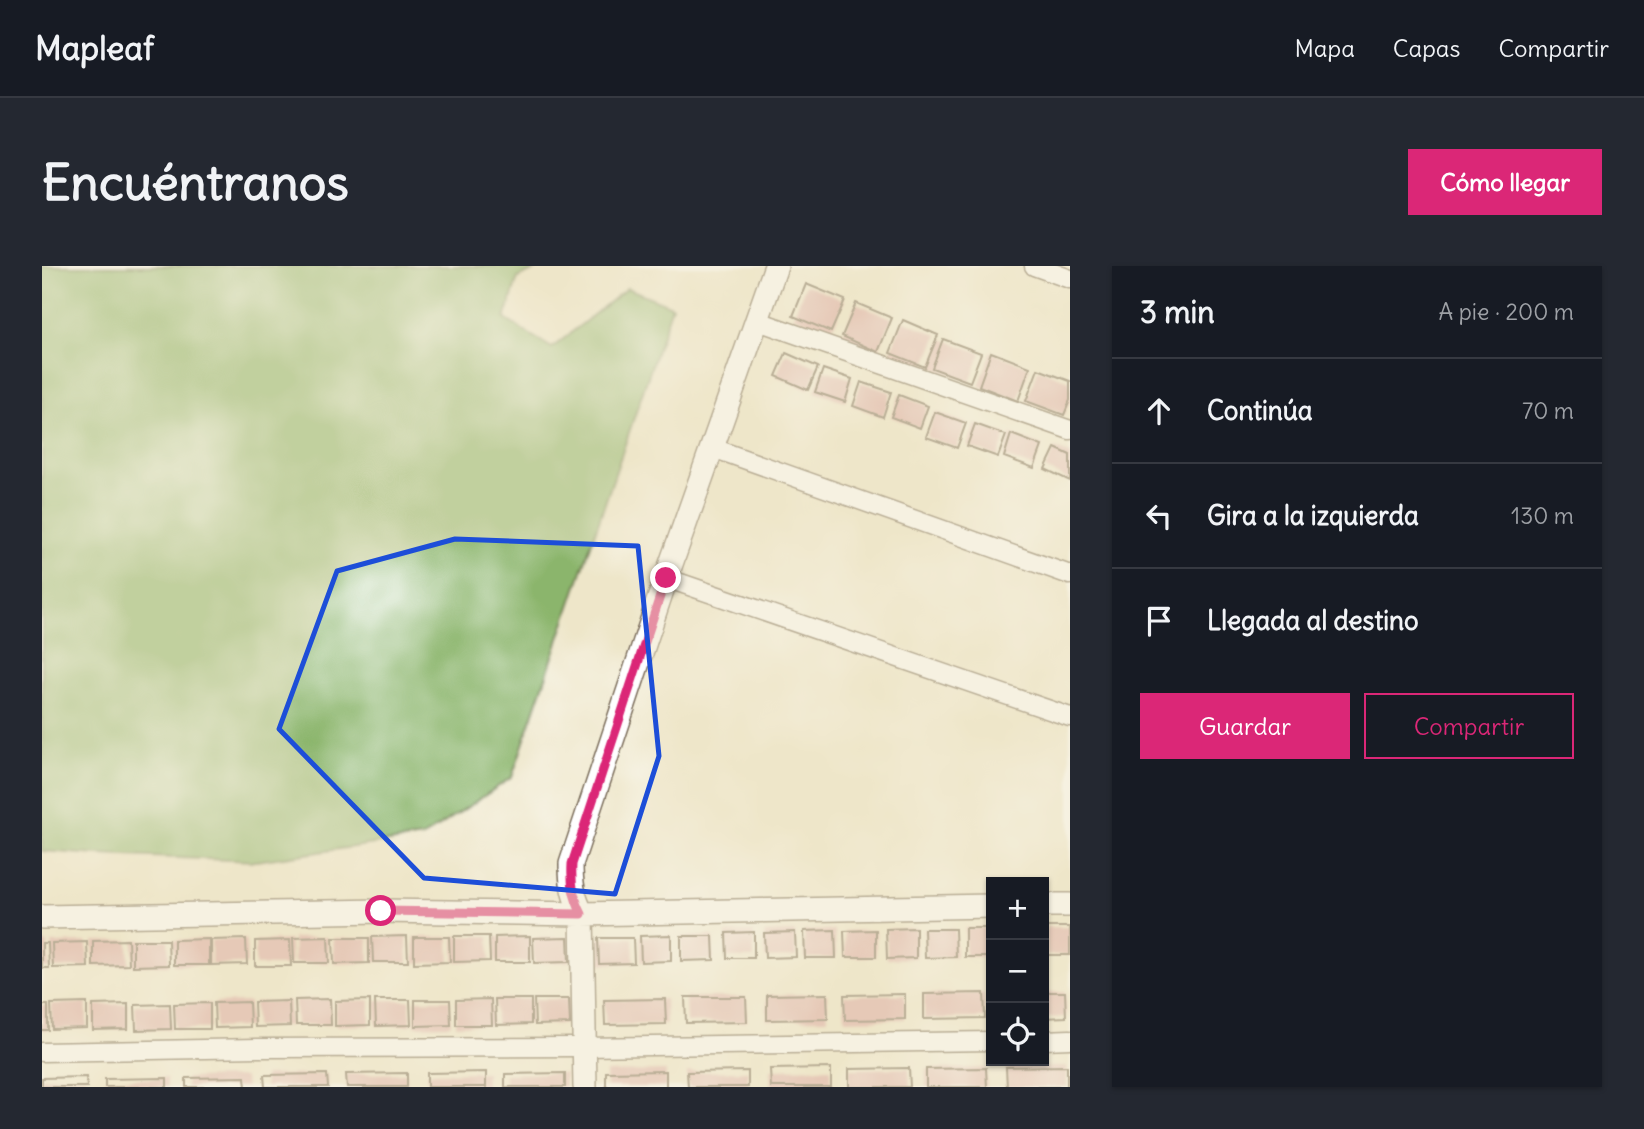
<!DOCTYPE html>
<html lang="es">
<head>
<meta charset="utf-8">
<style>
  :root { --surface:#171b24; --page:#242831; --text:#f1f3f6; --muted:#9ea1a6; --line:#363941; --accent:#db2777 }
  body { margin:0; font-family:Delius,sans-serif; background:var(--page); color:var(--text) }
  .controls { position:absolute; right:21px; bottom:21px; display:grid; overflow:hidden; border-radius:0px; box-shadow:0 2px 5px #0004 }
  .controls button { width:63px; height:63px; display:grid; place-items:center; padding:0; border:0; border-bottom:2px solid var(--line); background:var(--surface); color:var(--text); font:35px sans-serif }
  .stop { position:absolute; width:21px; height:21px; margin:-16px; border:5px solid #db2777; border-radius:50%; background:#fff }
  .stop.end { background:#db2777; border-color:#fff; box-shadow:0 2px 7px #0008 }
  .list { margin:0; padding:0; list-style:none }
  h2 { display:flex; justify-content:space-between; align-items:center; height:91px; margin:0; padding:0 28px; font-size:30px }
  h2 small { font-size:23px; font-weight:400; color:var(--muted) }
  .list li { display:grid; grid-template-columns:46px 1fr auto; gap:21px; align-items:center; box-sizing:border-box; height:105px; padding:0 28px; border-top:2px solid var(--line) }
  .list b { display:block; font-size:26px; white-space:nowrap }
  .list em { font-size:23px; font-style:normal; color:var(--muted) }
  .actions { display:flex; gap:14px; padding:21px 28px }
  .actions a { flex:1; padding:16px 0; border:2px solid var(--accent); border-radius:0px; text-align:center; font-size:24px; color:var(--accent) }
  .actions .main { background:var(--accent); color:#fff }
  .icon { flex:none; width:38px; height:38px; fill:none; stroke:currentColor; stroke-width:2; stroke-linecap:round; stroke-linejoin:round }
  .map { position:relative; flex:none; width:1028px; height:821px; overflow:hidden; border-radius:0px }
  header { display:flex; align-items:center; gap:42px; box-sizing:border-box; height:98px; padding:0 35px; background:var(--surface); border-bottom:2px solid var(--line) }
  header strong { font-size:33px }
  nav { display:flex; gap:38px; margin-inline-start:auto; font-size:24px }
  .intro { display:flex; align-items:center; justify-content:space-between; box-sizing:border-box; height:168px; padding:0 42px }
  h1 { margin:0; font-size:49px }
  .button { padding:18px 32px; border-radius:0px; background:var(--accent); color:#fff; font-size:24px; font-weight:700 }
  main { display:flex; gap:42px; padding:0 42px }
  aside { flex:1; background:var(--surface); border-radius:0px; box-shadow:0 2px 5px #0004 }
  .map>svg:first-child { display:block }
  .forest { fill:#8bb56c; stroke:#637045; stroke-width:2 }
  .building { fill:#dba6a2 }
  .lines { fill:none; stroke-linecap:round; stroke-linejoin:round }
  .minor-casing { stroke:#7a6c5a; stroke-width:21 }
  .tertiary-casing { stroke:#7a6c5a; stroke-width:26 }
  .minor { stroke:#fff; stroke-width:18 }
  .tertiary { stroke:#fff; stroke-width:23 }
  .route { stroke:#db2777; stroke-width:9 }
  .marked { fill:none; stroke:#1d4ed8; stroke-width:5; stroke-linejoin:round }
</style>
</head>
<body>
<header>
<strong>Mapleaf</strong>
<nav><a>Mapa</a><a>Capas</a><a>Compartir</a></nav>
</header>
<div class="intro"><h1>Encuéntranos</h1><a class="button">Cómo llegar</a></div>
<main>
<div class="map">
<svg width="1028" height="821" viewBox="0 0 1028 821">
  <rect width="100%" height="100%" fill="#fff"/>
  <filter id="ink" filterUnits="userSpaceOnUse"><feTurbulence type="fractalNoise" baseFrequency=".0143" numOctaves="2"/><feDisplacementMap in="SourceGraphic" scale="14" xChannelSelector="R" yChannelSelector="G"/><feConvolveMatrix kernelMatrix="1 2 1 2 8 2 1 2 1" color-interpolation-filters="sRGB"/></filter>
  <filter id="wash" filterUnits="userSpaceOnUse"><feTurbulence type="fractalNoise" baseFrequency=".00686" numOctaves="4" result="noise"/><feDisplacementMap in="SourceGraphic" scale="28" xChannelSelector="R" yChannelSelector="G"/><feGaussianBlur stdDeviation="1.57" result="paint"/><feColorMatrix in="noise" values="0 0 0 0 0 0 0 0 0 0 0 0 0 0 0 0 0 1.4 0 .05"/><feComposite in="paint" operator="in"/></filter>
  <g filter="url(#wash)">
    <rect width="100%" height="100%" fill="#eee6c9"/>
    <path class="forest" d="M0,0h501l-25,12 -13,41 47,29 75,-60 45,18 -160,471 -89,60 -167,24 -158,-6 -56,-4z"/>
    <g id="blocks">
      <path class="building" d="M764,18l39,16 -14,32 -38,-16z
        M814,37l36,15 -14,34 -36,-16z
        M861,54l35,15 -13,32 -35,-14z
        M901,73l38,14 -11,29 -38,-14z
        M949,86l39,15 -12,34 -39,-15z
        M744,87l32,14 -10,23 -32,-14z
        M781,103l29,10 -7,23 -30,-10z
        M996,103l32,12v19l-6,15 -38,-14z
        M819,116l30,10 -8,25 -30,-11z
        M857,129l29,11 -8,22 -29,-11z
        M893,146l31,11 -9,25 -31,-11z
        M933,158l31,11 -8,22 -31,-11z
        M969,168l31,12 -8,22 -30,-11z
        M1013,182l15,7v26l-25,-12z
        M1004,661h24v28h-23z
        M874,662v30l-29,1 -1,-30z
        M923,662h26v29h-26z
        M882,663h31l1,28 -31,1z
        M793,664l1,28h-31l-1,-27z
        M834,664v27h-31l-1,-26z
        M712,666v26h-27l-1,-25z
        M753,666l1,25 -31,1 -1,-25z
        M629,669v26l-30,1 -1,-26z
        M365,670l1,26h-35l-1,-25z
        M412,670h35l1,25 -36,1z
        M488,670v26h-35v-25z
        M639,670h32l1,24 -33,1z
        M286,671l1,26h-35l-1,-25z
        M372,671h35l1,25 -36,1z
        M526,671l1,25 -35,1 -1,-25z
        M291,672h36v25l-35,1z
        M556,672h35l1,25 -35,1z
        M167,673v26h-35v-25z
        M204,673l1,25 -36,1v-25z
        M86,674l1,25 -36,1v-25z
        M91,674h35l1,25 -36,1z
        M248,674l1,26h-36v-25z
        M45,676l1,25 -35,1 -1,-25z
        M0,677h6l1,25h-7z
        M1002,726h21l1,25 -22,1z
        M942,727l1,25 -61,1v-25z
        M785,728l1,25 -61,1v-25z
        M863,728v25l-60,1 -1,-25z
        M643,731h61l1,25 -61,1z
        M288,733l1,26h-35l-1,-25z
        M449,733l1,26h-36v-25z
        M453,733h36v25l-35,1z
        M492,733h35l1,25 -35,1z
        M623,733l1,25 -61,1 -1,-25z
        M328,734v25l-35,1v-25z
        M333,734h35l1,25 -35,1z
        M373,734h35l1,25 -36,1z
        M247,735l1,25 -35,1 -1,-25z
        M207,736l1,25 -35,1 -1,-25z
        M45,737v25l-35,1 -1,-25z
        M168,737v26h-35l-1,-25z
        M86,738v25l-35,1v-25z
        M128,738l1,25 -35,1 -1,-25z
        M0,739h6v25h-6z
        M1025,800v21h-60l-1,-20z
        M789,802v19h-60l-1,-18z
        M867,802l1,19h-61v-18z
        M944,802l1,19h-61v-18z
        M624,805v16h-60v-15z
        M706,805v16h-60l-1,-15z
        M444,806v15h-59v-14z
        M365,807v14h-60l-1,-13z
        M523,807v14h-60v-13z
        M285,808l1,13h-63l-1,-12z
        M44,811l1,10h-45v-9z
        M203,811l1,10h-60v-9z
        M125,812v9h-62v-8z"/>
    </g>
  </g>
  <g filter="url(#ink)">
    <use href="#blocks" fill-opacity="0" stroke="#7a6c5a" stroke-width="2"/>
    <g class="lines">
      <defs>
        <path id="minor" d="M992,0l36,13
          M716,55l312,109
          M671,182l357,127
          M624,312l404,139
          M1002,774l26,-1
          M0,786l216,-4 326,-1 407,-6"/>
        <path id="tertiary" d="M1002,639h26
          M0,651l339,-6 201,3 409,-8
          M543,821l-3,-173c-9,-18 -11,-30 -11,-50l95,-286 110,-312"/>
      </defs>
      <use href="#minor" class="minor-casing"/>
      <use href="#tertiary" class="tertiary-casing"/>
      <use href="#minor" class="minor"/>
      <use href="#tertiary" class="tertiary"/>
    </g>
  </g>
  <g class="lines" filter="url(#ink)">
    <path class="route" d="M339,645l201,3c-9,-18 -11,-30 -10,-50l94,-286"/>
  </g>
  <path d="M0 0H1028V821H0ZM413,273l183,7 21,210 -44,138 -191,-16 -145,-149 58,-158z" fill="#eee6c9" fill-opacity=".55" fill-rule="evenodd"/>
  <path class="marked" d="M413,273l183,7 21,210 -44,138 -191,-16 -145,-149 58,-158z"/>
</svg>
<div class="controls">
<button>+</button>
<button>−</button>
<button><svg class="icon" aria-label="locate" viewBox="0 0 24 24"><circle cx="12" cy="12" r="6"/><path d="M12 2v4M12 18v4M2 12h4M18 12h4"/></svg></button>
</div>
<div class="stop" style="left:339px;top:645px"></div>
<div class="stop end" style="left:624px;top:312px"></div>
</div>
<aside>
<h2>3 min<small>A pie · 200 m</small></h2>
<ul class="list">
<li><svg class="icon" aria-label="ahead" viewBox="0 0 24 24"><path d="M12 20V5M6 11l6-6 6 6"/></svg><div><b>Continúa</b></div><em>70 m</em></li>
<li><svg class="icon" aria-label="left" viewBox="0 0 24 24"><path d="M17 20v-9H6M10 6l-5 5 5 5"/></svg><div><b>Gira a la izquierda</b></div><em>130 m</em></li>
<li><svg class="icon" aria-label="arrive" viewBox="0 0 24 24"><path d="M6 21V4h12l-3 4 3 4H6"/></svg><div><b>Llegada al destino</b></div></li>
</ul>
<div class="actions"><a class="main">Guardar</a><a>Compartir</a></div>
</aside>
</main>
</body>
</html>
